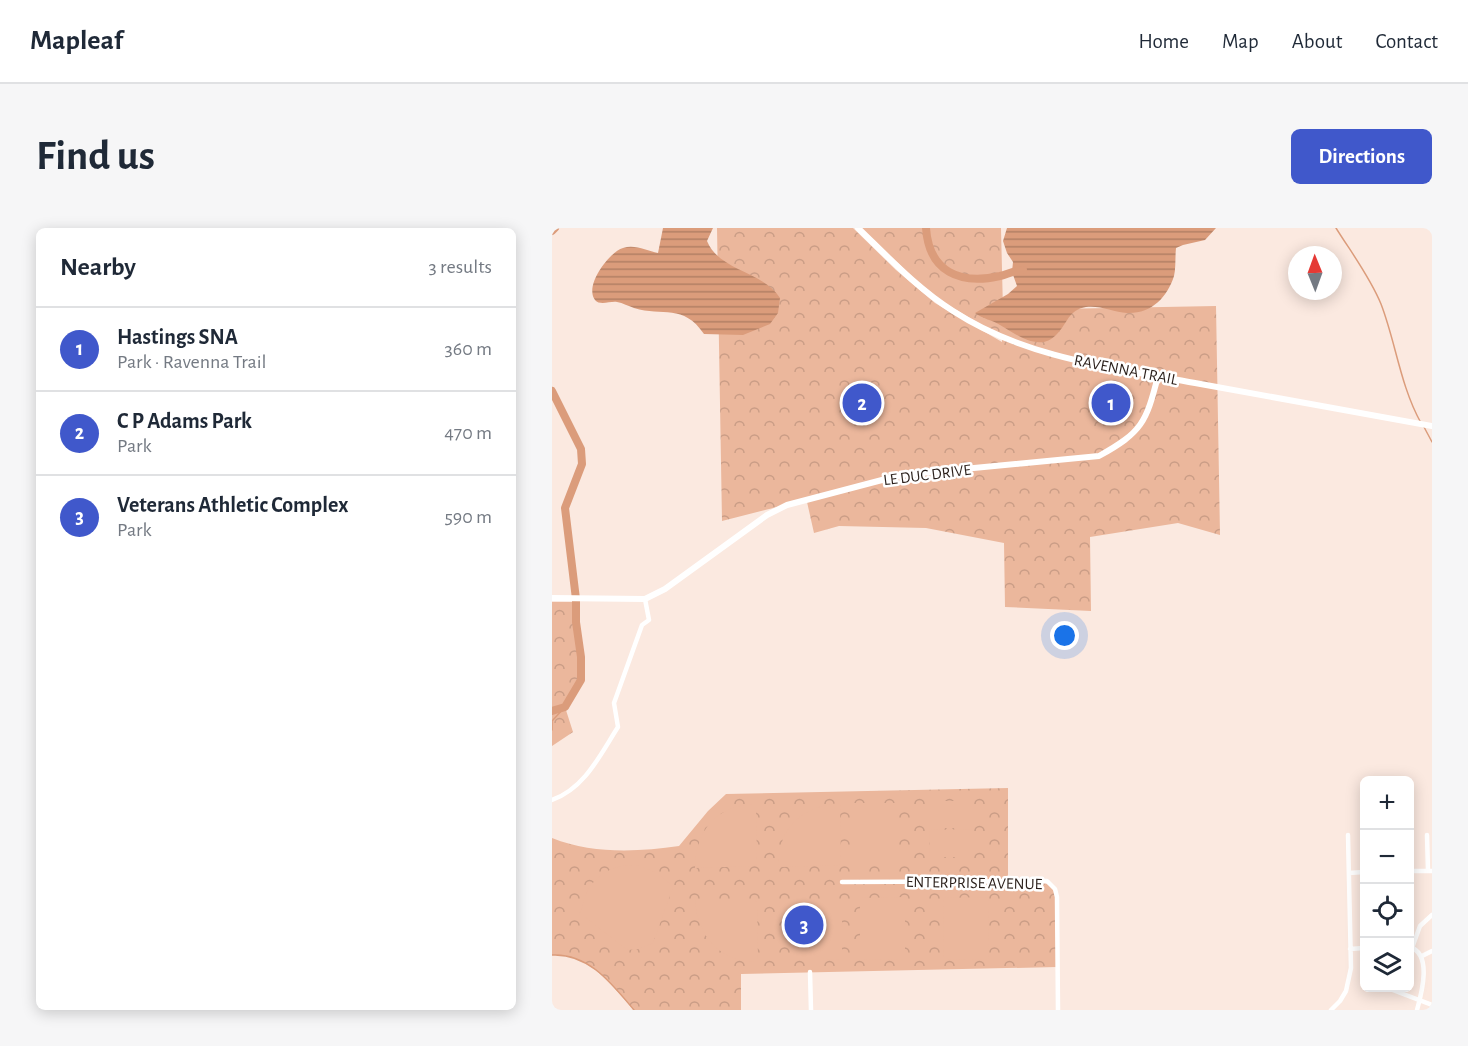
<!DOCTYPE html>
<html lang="en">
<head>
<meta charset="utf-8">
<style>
  :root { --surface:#fff; --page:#f6f6f7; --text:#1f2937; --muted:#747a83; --line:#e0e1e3; --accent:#4058cb }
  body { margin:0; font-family:"Alegreya Sans",sans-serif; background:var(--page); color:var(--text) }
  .controls { position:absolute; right:18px; bottom:18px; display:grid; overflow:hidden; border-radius:9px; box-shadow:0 3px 15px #0003 }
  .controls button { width:54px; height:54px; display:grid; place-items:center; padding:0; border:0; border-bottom:2px solid var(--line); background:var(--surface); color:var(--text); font:30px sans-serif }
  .compass { position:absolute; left:736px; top:18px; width:54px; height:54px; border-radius:50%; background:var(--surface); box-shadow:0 3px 15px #0003; rotate:359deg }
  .you { position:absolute; left:513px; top:408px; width:21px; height:21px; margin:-15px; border:4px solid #fff; border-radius:50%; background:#1a73e8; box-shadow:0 0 0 9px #1a73e833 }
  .badge { display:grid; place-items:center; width:39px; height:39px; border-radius:50%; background:var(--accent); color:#fff; font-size:20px; font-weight:700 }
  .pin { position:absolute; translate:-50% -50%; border:3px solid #fff; box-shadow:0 2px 6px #0006 }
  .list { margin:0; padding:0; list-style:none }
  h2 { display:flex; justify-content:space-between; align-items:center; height:78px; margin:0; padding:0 24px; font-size:26px }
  h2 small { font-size:20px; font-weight:400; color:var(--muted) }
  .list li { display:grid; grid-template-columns:39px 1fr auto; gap:18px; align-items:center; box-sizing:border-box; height:84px; padding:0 24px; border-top:2px solid var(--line) }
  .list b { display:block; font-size:22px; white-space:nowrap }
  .list p { margin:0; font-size:20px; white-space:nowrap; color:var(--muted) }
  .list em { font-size:20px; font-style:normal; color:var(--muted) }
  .icon { flex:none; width:33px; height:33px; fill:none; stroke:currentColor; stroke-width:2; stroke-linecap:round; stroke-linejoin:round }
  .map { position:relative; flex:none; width:880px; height:782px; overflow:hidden; border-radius:9px }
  header { display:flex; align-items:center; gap:36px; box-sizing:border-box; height:84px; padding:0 30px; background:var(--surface); border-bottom:2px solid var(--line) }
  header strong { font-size:28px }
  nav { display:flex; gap:33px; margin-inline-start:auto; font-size:21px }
  .intro { display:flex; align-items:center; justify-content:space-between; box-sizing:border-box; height:144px; padding:0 36px }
  h1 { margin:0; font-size:42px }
  .button { padding:15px 27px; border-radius:9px; background:var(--accent); color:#fff; font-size:21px; font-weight:700 }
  main { display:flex; gap:36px; padding:0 36px }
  aside { flex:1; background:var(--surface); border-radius:9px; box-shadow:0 3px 15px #0003 }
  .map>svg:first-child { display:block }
  .park { fill:url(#park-crowns) }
  .pitch { fill:#ebb79c }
  .water { fill:url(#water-rules) }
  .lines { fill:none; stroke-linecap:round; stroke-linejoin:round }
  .stream { stroke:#db9c7b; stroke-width:1.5 }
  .river { stroke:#db9c7b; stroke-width:8 }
  .street { stroke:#fff; stroke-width:4.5 }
  .secondary { stroke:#fff; stroke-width:6 }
  .labels { text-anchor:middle; stroke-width:5; stroke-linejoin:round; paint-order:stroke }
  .street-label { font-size:16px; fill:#2a1f1a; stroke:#fff }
</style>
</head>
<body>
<header>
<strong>Mapleaf</strong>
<nav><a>Home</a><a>Map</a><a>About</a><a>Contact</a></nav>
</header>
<div class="intro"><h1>Find us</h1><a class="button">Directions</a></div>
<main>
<aside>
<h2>Nearby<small>3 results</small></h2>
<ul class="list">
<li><span class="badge">1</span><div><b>Hastings SNA</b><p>Park · Ravenna Trail</p></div><em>360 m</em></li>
<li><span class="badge">2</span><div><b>C P Adams Park</b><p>Park</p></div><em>470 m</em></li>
<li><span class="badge">3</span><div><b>Veterans Athletic Complex</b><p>Park</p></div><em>590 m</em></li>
</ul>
</aside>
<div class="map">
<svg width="880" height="782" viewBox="0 0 880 782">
  <defs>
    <pattern id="park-crowns" width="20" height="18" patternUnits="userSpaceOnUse" patternTransform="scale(1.5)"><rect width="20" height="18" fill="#ebb79c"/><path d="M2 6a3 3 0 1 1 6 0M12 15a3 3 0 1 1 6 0" fill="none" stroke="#ca9d86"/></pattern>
    <pattern id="water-rules" width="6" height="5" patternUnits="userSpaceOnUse" patternTransform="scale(1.5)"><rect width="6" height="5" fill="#db9c7b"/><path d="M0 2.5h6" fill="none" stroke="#b27f64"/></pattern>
  </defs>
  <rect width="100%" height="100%" fill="#fbe9e0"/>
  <path class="park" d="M165,0h136l43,42 39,33 67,39v-5l-59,-35 -26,-21 -56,-53h140l2,82 213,-4 4,229 -42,-12 -88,14 1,74 -86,-4 -1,-64 -78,-15 -87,-2 -25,7 -7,-31 112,-31 -197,50z
    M0,374h24c0,20 10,64 4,80 -3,9 -9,17 -15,25l8,25 -21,14z
    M456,560v92h33l14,9 2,78 -316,7v36h-107c-23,-25 -45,-57 -82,-55v-117c40,16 85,14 127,8l29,-35 18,-17z"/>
  <path class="pitch" d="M377,573h45v27h-45z
    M288,575l1,59 -2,3 -60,2c-2,-40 24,-61 61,-64z
    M302,575h45v62h-45z
    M204,576l1,60 -3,2 -59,2c1,-39 22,-63 61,-64z
    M422,601v28h-44l-1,-27z
    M84,637l22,8 15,14 -20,56 -14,6 -12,1 -43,-34 -4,1 -1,-3c4,-5 4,-12 6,-18 9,-21 28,-32 51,-31z
    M353,669v62l-45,1v-62z
    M436,669l1,62 -45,1 -1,-62z
    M227,671h59l4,2v59c-37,1 -61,-24 -63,-61z
    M143,672h59l3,2 1,60c-37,1 -61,-26 -63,-62z"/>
  <path class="water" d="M111,0h50l-6,13c12,30 56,30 73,57l-2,15 -8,11 -27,11 -39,-1c-21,-31 -41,-17 -70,-26 -6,-2 -11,-5 -17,-6 -7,-1 -17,4 -22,-2 -11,-14 14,-48 28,-52 12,-4 24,3 35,5z
    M455,0h209l-11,12 -22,5 -7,3c-1,9 0,20 -2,28 -7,22 -23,38 -47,37 -13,-1 -28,-8 -41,-6 -18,3 -18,16 -29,27 -17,19 -40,1 -57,-9 -8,-5 -17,-6 -25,-12l33,-19 9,-8 -5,-14 1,-10 -6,-9 -4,-12z"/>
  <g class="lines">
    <path class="stream" d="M784,0c15,24 34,49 45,76 15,39 19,81 40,119
      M872,199l8,15
      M0,502v-9l13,-14
      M0,727c37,-2 60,29 82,55"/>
    <path class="river" d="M374,0c3,44 34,57 74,48 8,-2 15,-6 23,-6
      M0,3l3,-3
      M0,163l29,58 1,15 -17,44 11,91v23l5,35v23l-16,27 -13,4"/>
    <path class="street" d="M0,572c33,-12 48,-45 66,-73l-4,-24 28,-78 7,-5 -4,-21
      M875,607l1,36
      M858,643h22
      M797,645l15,-1
      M290,654l205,-1 8,8 2,8 1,113
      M858,719c22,7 12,45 7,63
      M860,720l8,-22 12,-11
      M798,721l14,-1
      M870,728l10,-5
      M258,744l1,38
      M838,761l42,16
      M779,782l9,-9 6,-10 5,-23 -3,-133"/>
    <path class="secondary" d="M306,0c30,29 60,61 95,83 72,47 160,57 242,72 79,14 158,29 237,43
      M0,370l93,1 20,-10 102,-74 20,-10 114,-30 198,-19c43,-24 47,-33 59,-80"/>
  </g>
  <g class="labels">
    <g class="street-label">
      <text transform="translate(574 141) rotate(11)" y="6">RAVENNA TRAIL</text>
      <text transform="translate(375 246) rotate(-7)" y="6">LE DUC DRIVE</text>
      <text transform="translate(422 654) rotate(1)" y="6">ENTERPRISE AVENUE</text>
    </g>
  </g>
</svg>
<div class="controls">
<button>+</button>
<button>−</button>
<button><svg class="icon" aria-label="locate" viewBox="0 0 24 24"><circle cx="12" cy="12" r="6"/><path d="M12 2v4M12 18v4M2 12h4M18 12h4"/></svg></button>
<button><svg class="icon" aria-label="layers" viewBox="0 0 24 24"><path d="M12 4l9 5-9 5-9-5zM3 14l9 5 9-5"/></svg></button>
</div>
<svg class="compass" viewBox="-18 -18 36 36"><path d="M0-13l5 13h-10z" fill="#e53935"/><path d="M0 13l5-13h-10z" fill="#747a83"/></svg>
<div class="you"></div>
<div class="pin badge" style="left:559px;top:175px">1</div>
<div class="pin badge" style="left:310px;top:175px">2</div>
<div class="pin badge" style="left:252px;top:697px">3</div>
</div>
</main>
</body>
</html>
